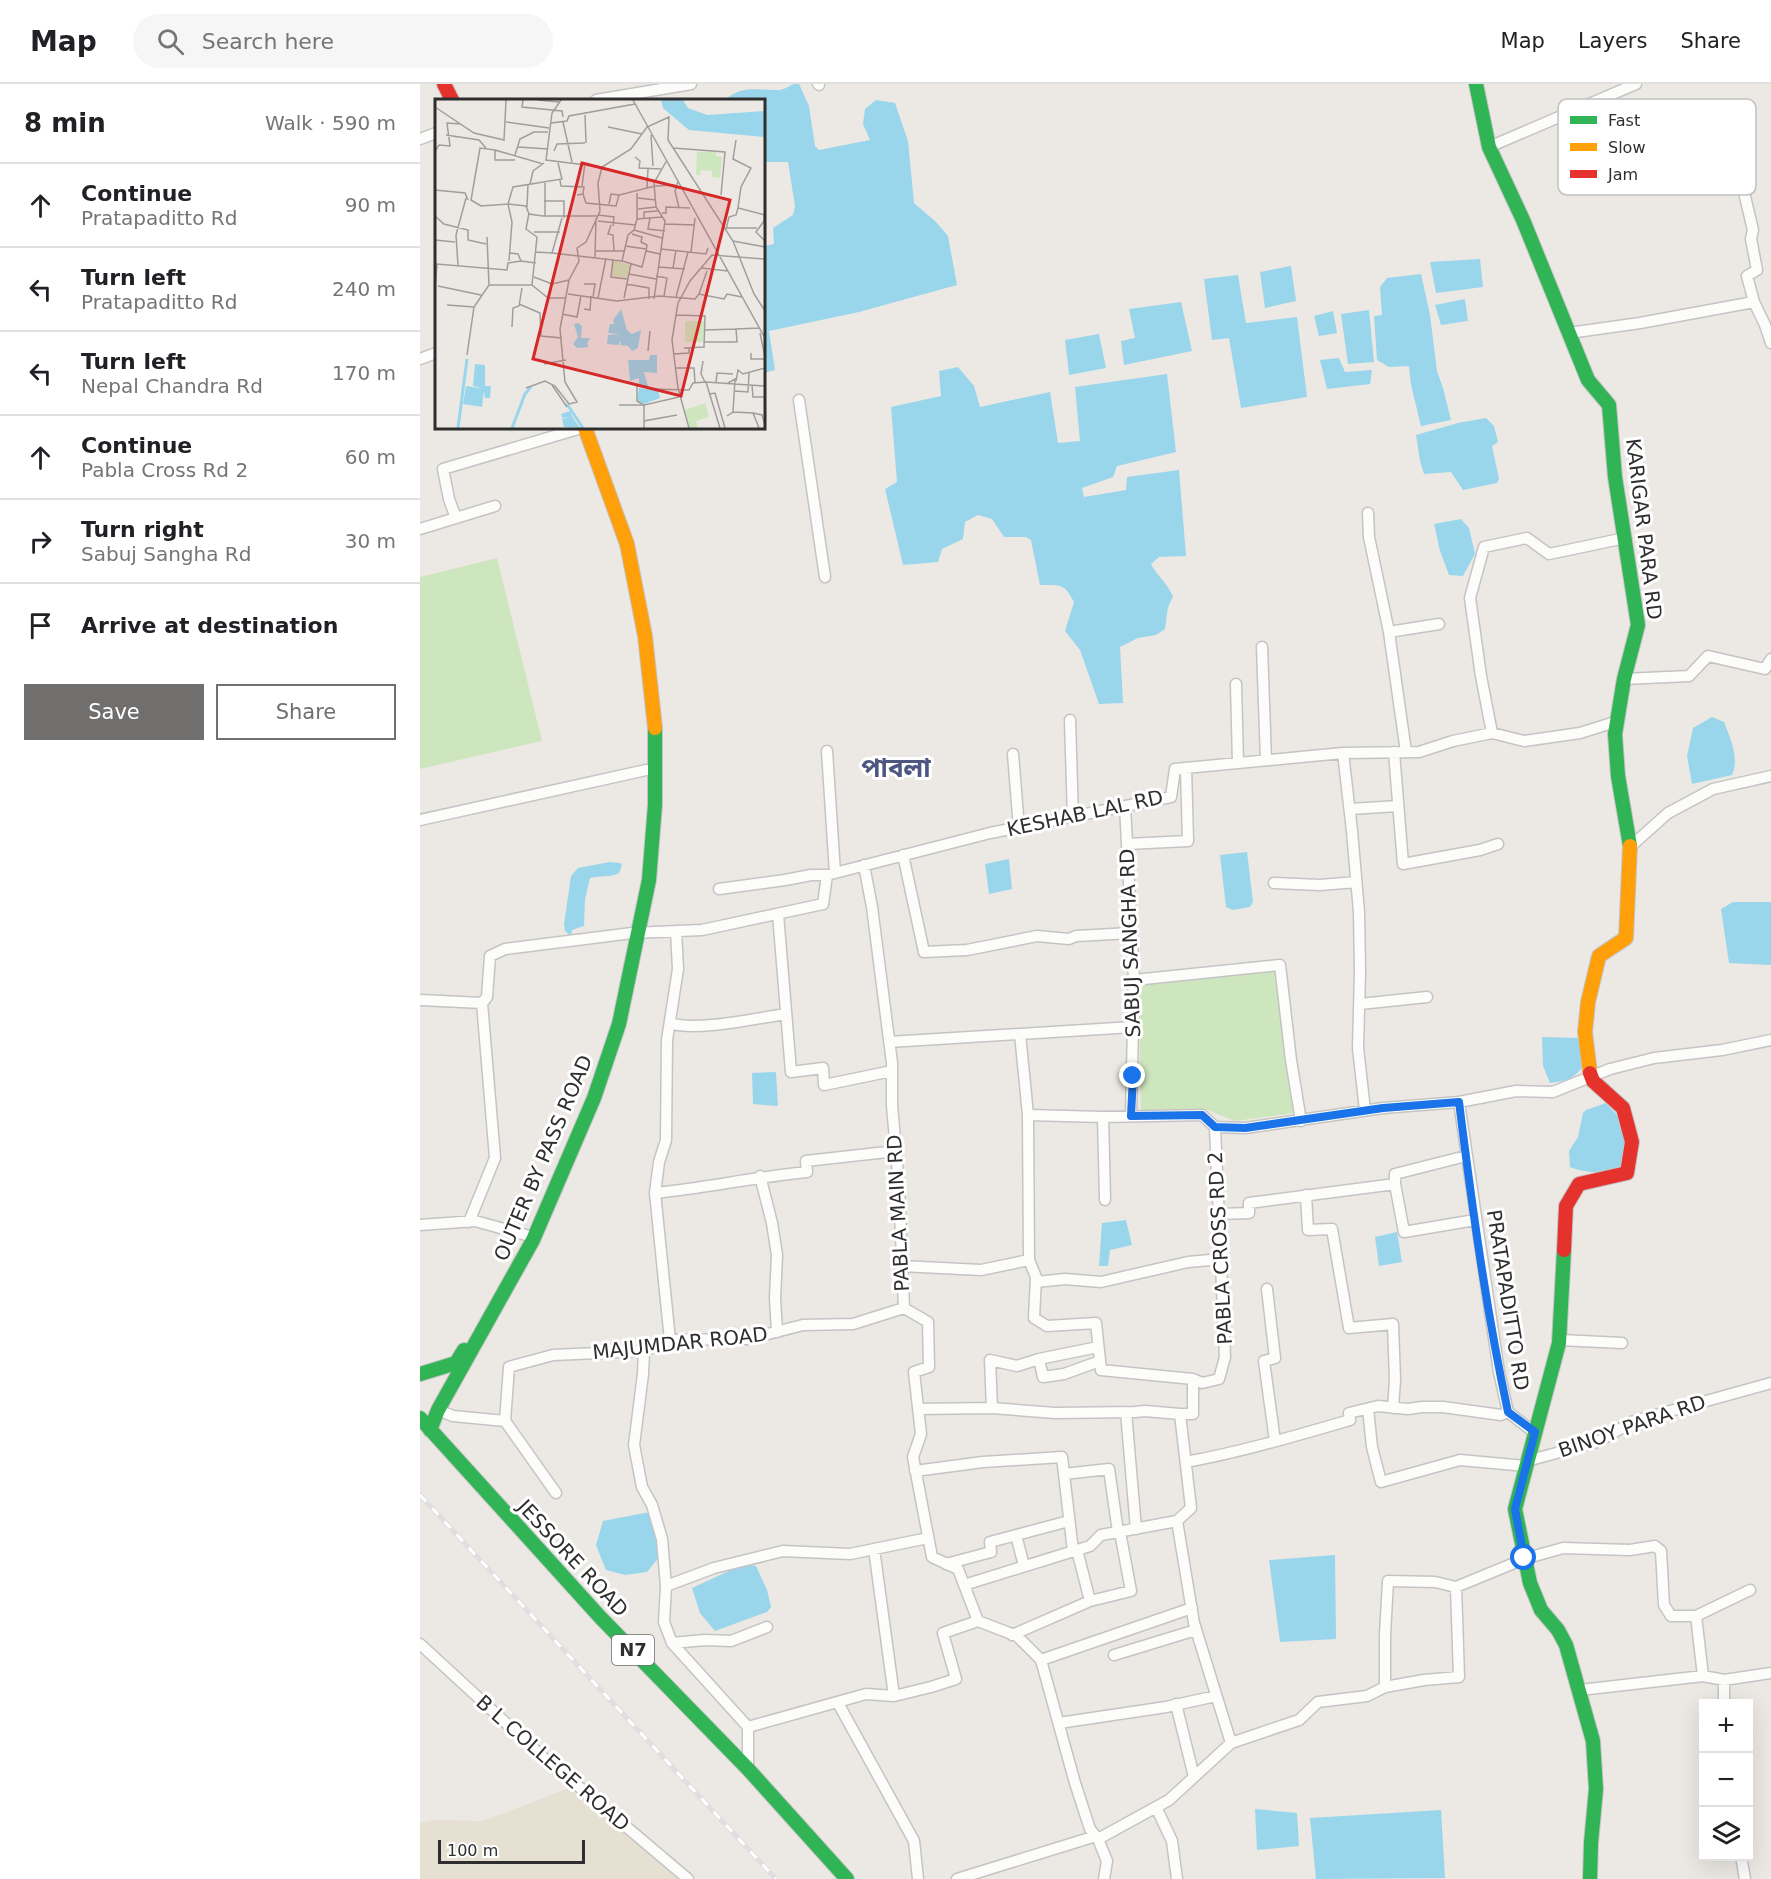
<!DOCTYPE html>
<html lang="en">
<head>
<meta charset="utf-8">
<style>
  :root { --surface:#fff; --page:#f6f6f6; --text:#202124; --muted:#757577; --line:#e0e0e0; --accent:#706f6e }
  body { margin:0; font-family:"DejaVu Sans","Noto Sans Bengali",sans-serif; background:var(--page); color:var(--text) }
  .controls { position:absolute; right:18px; bottom:18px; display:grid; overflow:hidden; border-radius:0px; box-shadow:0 6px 24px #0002 }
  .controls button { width:54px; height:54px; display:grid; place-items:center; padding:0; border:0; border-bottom:2px solid var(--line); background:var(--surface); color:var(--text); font:30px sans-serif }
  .scale { position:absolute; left:18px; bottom:15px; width:147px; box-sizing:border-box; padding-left:6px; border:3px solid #2e2e2e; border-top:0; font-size:16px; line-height:21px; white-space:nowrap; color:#2e2e2e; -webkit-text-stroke:4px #fff; paint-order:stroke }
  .stop { position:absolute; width:18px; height:18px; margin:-14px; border:4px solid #1a73e8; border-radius:50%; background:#fff }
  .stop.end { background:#1a73e8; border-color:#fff; box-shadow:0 2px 6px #0008 }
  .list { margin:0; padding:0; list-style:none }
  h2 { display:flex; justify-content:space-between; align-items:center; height:78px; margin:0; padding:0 24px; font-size:26px }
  h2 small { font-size:20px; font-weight:400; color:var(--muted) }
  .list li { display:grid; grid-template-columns:39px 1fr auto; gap:18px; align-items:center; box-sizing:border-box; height:84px; padding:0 24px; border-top:2px solid var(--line) }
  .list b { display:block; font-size:22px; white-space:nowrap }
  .list p { margin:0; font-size:20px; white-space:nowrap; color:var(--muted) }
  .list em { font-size:20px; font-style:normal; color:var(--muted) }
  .actions { display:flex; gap:12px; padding:18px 24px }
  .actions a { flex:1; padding:14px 0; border:2px solid var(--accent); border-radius:0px; text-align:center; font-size:21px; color:var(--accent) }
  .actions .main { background:var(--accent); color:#fff }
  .icon { flex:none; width:33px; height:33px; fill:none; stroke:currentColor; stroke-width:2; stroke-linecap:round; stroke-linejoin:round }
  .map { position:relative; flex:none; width:1351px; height:1795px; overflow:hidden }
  header { display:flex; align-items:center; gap:36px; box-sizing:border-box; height:84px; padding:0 30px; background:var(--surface); border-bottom:2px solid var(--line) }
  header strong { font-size:28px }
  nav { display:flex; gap:33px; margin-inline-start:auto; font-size:21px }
  .search { width:420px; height:54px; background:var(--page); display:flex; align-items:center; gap:15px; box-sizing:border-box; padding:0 21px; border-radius:33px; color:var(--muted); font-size:22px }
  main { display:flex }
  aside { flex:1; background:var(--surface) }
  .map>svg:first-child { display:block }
  .education { fill:#e6e0d3 }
  .green { fill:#cee6be }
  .water { fill:#99d6ec }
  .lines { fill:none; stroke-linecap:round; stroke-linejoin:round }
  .street-casing { stroke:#c5c4c5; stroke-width:13 }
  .fast-casing { stroke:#c5c4c5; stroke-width:16 }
  .slow-casing { stroke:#c5c4c5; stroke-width:16 }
  .jam-casing { stroke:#c5c4c5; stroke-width:16 }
  .street { stroke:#fcfcfb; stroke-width:10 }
  .fast { stroke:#30b455; stroke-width:14 }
  .slow { stroke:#ff9f0a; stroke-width:14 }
  .jam { stroke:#e5322d; stroke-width:14 }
  .rail-casing { stroke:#dfdfe1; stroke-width:5 }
  .rail { stroke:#fff; stroke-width:3; stroke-dasharray:9; stroke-linecap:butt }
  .route { stroke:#1a73e8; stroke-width:8 }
  .labels { text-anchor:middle; stroke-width:6; stroke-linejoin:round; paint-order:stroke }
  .shield { fill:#fff; stroke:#6d6d6d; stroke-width:1.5 }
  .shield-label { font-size:18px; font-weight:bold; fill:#2e2e2e }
  .street-label { font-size:20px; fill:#2e2e2e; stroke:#fff }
  .district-label { font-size:26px; font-weight:bold; fill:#4d5680; stroke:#fff }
  .inset-river { fill:none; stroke:#99d6ec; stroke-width:3 }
  .inset-road { fill:none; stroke:#a09e9b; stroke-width:1.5 }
  .view { fill:#d62828; fill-opacity:0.15; stroke:#d62828; stroke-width:3 }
  .inset-edge { fill:none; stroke:#2e2e2e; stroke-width:3 }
  .key { fill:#fff; stroke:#c0c0c0; stroke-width:1.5 }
  .key-label { font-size:16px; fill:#2e2e2e }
</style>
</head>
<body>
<header>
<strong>Map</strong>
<div class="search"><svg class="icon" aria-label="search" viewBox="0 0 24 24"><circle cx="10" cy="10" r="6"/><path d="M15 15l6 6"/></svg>Search here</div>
<nav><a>Map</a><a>Layers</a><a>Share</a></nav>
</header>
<main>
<aside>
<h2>8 min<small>Walk · 590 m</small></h2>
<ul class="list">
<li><svg class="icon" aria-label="ahead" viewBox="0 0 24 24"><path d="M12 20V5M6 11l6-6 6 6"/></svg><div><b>Continue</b><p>Pratapaditto Rd</p></div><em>90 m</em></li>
<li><svg class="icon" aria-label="left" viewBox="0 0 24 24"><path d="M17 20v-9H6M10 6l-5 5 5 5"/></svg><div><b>Turn left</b><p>Pratapaditto Rd</p></div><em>240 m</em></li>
<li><svg class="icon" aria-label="left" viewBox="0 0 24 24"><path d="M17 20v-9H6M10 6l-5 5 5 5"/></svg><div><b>Turn left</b><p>Nepal Chandra Rd</p></div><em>170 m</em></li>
<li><svg class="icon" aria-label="ahead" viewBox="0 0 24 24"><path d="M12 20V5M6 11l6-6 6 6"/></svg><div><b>Continue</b><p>Pabla Cross Rd 2</p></div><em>60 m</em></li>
<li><svg class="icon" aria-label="right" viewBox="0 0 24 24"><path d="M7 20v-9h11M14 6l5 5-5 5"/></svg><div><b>Turn right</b><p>Sabuj Sangha Rd</p></div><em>30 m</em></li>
<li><svg class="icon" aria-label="arrive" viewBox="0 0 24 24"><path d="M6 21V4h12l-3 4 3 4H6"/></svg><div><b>Arrive at destination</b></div></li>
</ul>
<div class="actions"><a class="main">Save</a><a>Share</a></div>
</aside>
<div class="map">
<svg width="1351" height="1795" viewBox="0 0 1351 1795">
  <rect width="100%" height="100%" fill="#ece8e4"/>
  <path class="education" d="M157,1701l111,94h-268v-56l12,-3 51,1z"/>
  <path class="green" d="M77,474l45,183 -122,28v-192z
    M857,885l18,144 -60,8 -30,-12 -64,1 -3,-125z"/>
  <path class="water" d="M374,0h5l10,22 6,40 4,4 51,-10 -7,-16 2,-15 11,-9 19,3 13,38 6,62 21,18 13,15 9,49 -98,27 -90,19 6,39 -11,3v-127l10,-2 -1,-16 20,-13 2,-9 -7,-44h-24v-62h-39c18,-16 33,-9 55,-10 5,-1 9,-4 14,-6z
    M1060,175l3,28 -47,6 -6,-31z
    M871,182l5,35 -31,7 -5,-36z
    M1001,190l9,41 7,56 6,17 8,32 -30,6 -10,-41 -2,-19 -20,1 -12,-7 -3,-44 8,-1 -2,-28 7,-9z
    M818,191l8,48 51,-6 10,80 -66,11 -12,-70 -17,2 -8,-61z
    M1045,215l3,22 -27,4 -6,-20z
    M761,218l11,49 -68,14 -3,-24 14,-3 -6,-29z
    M949,226l5,52 -26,2 -7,-50z
    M913,227l4,22 -18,3 -5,-20z
    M679,250l7,34 -37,7 -4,-35z
    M919,274l6,14 27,-2 -2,14 -43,5 -7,-29z
    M538,283l16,19 6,21 70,-15 8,51 22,-2 -5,-54 92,-13 9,78 -59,14 -4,11 -31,11 2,9 42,-7 1,-13 52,-7 7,86 -27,1 -8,7c7,13 16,18 22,33 -8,14 -5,17 -8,32l-9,6 -18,3 -18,9 3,56 -24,1 -19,-54 -15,-19 9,-29c-10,-19 -13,-17 -34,-17l-9,-45 -5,-3h-22l-12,-18 -14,-4 -13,7 -2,17 -21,10 -4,13 -35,3 -18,-76 12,-7 -6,-75 50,-11 -2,-25z
    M1066,334l8,8 4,16 -6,4 7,33 -2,4 -34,7 -12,-18 -27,2 -4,-13 -4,-26 42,-12z
    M1041,435l8,9 6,26 -12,22 -14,-1 -9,-24 -6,-27z
    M1292,633l12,5c6,16 16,36 8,53l-40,9 -5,-28 6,-28z
    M827,768l6,50 -3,5 -17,3 -7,-3 -6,-52z
    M589,775l3,30 -23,5 -4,-30z
    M190,778l10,1 2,2 -3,8c-9,5 -18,2 -29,5l-5,21 -1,27 -12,4 -1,6 -6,-5 -1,-7 7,-48 7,-8z
    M1313,818h38v63l-42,-2 -8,-54z
    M1122,953l36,1 6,25c-7,15 -18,18 -34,20l-7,-17z
    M356,988l2,34 -25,-2 -1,-31z
    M1186,1019l13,14 6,23v16l-5,12c-18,5 -33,6 -50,-1l-1,-16 9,-14 5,-24 3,-3z
    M706,1136l6,25 -22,5 -2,16h-9l3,-43z
    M977,1148l5,30 -23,4 -4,-29z
    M230,1428l10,44 -13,16 -22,3 -19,-5 -10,-25 7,-24z
    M915,1471l1,84 -56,3 -11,-82z
    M324,1480l12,2 11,24 4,17 -4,5 -52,19 -15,-18 -8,-25z
    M835,1725l42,4 2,33 -42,4z
    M1021,1726l4,68 -129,1 -6,-61z"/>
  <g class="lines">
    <defs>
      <path id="street" d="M398,0l1,1
        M176,16l95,-16
        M0,55l16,-6
        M1069,63l147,-63
        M1322,100l11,46 -2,9 6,31 -10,6 7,26
        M1149,249l71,-10 114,-21 11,23 6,18
        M0,275l16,-6
        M379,316l26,177
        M948,429l1,24 20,95
        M36,434l-7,-19 -6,-30 135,-40
        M0,445l75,-23
        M842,563l4,113
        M1204,595l65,-3 19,-20 57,13 6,-10
        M816,600l2,79
        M650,636l3,97
        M1072,649l-11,-57 -11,-78 14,-51 43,-9 22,16 76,-16
        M407,667l8,122
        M974,668l9,112 77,-14 18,-6
        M986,668l-17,-120 50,-8
        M923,669l9,78 7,81 1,60 -2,76 7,62
        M593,670l6,74
        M705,722l9,174 -3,136
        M930,725l48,-3
        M0,736l226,-50
        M707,760l61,-3 -2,-73
        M1210,763l38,-34 45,-24 58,-13
        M483,771l21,97 43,-2 70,-14 32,3 7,-3 55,-3
        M444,781l8,42 20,156v42l7,81 5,122
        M854,799l46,2 36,-3
        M299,805l66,-9 26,-5h16
        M358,830l13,158 32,-4 1,17 68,-14
        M714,896l146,-15 11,95 10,61
        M0,916l62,3 5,-6 3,-41 15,-7 127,-16 70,-3 121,-26 4,-29 163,-42 181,-36 4,-28 168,-16 76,-1 34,-11 39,-8 32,8 56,-8 35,-11
        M940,920l67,-7
        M250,939c27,9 86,-5 116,-9
        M600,950l8,81
        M469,958l244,-15
        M1039,1018l40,270 9,40 27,21
        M683,1033l2,83
        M795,1043l30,1 138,-20 76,-6 57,-11 37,1 57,-23 44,-11 68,-8 49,-10
        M340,1092l12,47 5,32 -2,43 2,34
        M975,1100l9,48 71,-12
        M235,1109c51,-5 100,-16 152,-21l-1,-11 90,-10
        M886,1111l2,35 24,-1 17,99 44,-4 2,56 -2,28
        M799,1130l30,-1v-10l146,-19v-10l71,-18
        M49,1138l26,-64 -13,-155
        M0,1141l55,-4 51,14
        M609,1176l7,17 -2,41 13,8 49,-3 5,47 92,9
        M481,1182l80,4 48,-10 -1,-145 75,2 99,-2 13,12 10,230 -6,22 -17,4 -9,-4v35h-13l11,94 -14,13
        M616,1198l29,-3 36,3 87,-20 33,-3
        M847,1205l8,69 -11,3 11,80
        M484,1224l24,14 1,45 -15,5 7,62 -8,23 19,100 26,12 20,52
        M250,1256l-15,-147 4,-31 7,-22 1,-100 11,-71 -2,-38
        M1140,1256l62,3
        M224,1267l-1,23 -9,71 8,42 10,18 10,34 4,47 -2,36 8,21 76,84v41
        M619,1275l4,18 21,-3 36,-13
        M572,1324l-2,-48 27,6 22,-7 59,-12
        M498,1325l74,-1 63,5 80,-1 10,-1 35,3
        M948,1325l4,38 9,35 79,-22 66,6
        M18,1326l15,6 52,5 51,72
        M706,1328l10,117
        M85,1337l4,-54 44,-12 91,-4 26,-11 78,-1 55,-14 50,-1 51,-16
        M1107,1377l70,-19 37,-21 137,-38
        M766,1378c55,-10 109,-26 164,-42l-1,-7 29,-7 30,3 14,-2h21l58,8 7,-3
        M495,1387l68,-9 79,-5 11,94
        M644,1390l45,-5 9,63
        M757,1437l17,102 37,120
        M596,1451l8,31
        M454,1465l20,147
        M657,1466l13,51
        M526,1480l45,-12 -1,-10 79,-21
        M544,1501l126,-39 11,-11 76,-14
        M246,1502l48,-18 69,-17 67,3 78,-16
        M1330,1506l-54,26 7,60 21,4 47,-7
        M558,1537l39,15 24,24 34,123 15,46 8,10 9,22 -3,18
        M592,1551l78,-34 41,-10 -11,-59
        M252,1559l33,-3 26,1 36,-14
        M0,1560l137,126 20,15 111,94
        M694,1571l82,-25
        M621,1576l151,-52
        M965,1603l39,-7 35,-3 -3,-90
        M1160,1606l123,-14
        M418,1619l76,138 4,38
        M756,1620l18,73
        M1304,1620v-24
        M639,1639l107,-16 50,-11
        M328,1643l118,-33 28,2 37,-9 25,-8 -13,-46 35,-12
        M736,1723l16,34 5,38
        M678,1755l71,-39 62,-57 68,-23 19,-18 49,-6 18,-9v-52l3,-54 47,1 21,5 68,-28 39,-11 67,2 25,-4 6,5 3,54 7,11h25
        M1321,1772l4,23
        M537,1795l139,-43"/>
      <path id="fast" d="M1056,0l13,63 34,73 65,160 21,25 6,72 23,148 -14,54 -9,55 3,42 12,70
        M1144,1166l-5,93 -44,166 15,74 11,27 17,20 8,15 27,96 3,48 -5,54 -1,36
        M0,1290l36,-11 8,-13
        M0,1334l180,199 148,152 99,110
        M10,1346l8,-20 95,-170 61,-142 25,-74 30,-144 6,-75v-77"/>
      <path id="slow" d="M165,344l42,116 18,92 10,92
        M1170,989l-5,-41 3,-30 11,-46 27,-18 4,-92"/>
      <path id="jam" d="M24,0l8,16
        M1144,1166l2,-44 13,-22 48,-11 5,-31 -9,-34 -30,-27 -3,-8"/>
    </defs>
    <use href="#street" class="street-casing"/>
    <use href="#fast" class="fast-casing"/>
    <use href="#slow" class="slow-casing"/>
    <use href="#jam" class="jam-casing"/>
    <use href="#street" class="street"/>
    <use href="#fast" class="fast"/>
    <use href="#slow" class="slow"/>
    <use href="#jam" class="jam"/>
    <defs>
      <path id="rail" d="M0,1411l356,384"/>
    </defs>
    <use href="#rail" class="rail-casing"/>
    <use href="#rail" class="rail"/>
  </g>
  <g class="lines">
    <path class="route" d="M713,992l-2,40 71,-1 13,12 30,1 138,-20 76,-6c13,104 27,208 49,310l27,20 -20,77 9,49"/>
  </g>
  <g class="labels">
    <rect class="shield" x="192" y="1551" width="42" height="30" rx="4.5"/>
    <g class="shield-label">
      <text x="213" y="1572">N7</text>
    </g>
    <g class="street-label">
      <text transform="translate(1224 445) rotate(83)" y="7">KARIGAR PARA RD</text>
      <text transform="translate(665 729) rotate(-12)" y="7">KESHAB LAL RD</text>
      <text transform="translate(710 859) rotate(-92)" y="7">SABUJ SANGHA RD</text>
      <text transform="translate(123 1074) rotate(-67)" y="7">OUTER BY PASS ROAD</text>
      <text transform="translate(478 1129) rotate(-93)" y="7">PABLA MAIN RD</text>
      <text transform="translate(800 1164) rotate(-93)" y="7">PABLA CROSS RD 2</text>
      <text transform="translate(1088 1216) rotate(81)" y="7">PRATAPADITTO RD</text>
      <text transform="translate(260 1259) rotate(-6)" y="7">MAJUMDAR ROAD</text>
      <text transform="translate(1212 1342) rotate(-19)" y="7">BINOY PARA RD</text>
      <text transform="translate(153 1474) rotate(47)" y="7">JESSORE ROAD</text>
      <text transform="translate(133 1679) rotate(41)" y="7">B L COLLEGE ROAD</text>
    </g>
    <g class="district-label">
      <text x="476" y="693">পাবলা</text>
    </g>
  </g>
  <g transform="translate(15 15)">
    <rect width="330" height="330" fill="#ece8e4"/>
    <path d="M262,53h19v4l6,1 -2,21 -8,-1v-6l-11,-1 -1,5h-4zM178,161l17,5 -3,13 -16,-2zM250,222h19l-1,21h-18zM270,304l4,14 -13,4 2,7h-8l-5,-18z" fill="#cee6be"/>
    <path d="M226,1h22l5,8 19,7 58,-4v26l-76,-7 -26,-22zM186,210l6,21 5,4 9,-4 -3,18 -6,3 -4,-5 -8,-1 1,-5 -3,5 -11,-1 1,-9 12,-1 -12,-1 2,-9h4l-1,-4zM143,224l4,3 -1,12h9l-3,6 2,3 -12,1 -4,-4 5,-7 -4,-13zM215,256h7v18l-13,-1 4,14h-9v-8l-9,3 -2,-21h21zM40,265l10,1v21h6l-1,12h-5l-1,-7 -2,16 -19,-3 3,-18 19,3 -12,-3zM204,289l19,2 2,8 -16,6 -7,-4zM135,312l2,5 8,12 -16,-1 -2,-8 6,-2 -6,1 -1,-4z" fill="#99d6ec"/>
    <path class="inset-river" d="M132,305l16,24M23,329l9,-69M77,329l13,-34 6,-7"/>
    <path class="inset-road" d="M88,1l-1,7 40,4 1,6M103,1l21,2M126,1l-9,13 -6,47 56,7M198,1l132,238M0,8l39,26 30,7 2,-40M150,16l1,28M71,23l43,6M128,23l9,40M116,24l16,-2 2,-5 66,-12M173,28l34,7M11,36l33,5 7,8M216,36l2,31M301,41l-3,19 18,9 -10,19 -3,21 27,7M83,48l30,2M238,49l52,4 -4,43M60,51l48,14M0,52l4,-6 11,1 -3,-23 13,1M119,52l3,-7 28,-1M80,56l5,-16 14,-7h14M200,58l5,4 -1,7 22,1M123,64l4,16 -49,8 -5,17 18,2 3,8 14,2h54M125,81l1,6 23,1 -1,7 -6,1M243,82l-3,10 4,17M110,84v33M95,85l3,-13 11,-8M147,87l3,-23M220,87l20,-1M212,89l1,-19M0,91l30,3 3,7M202,94v26l-3,11 -6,5 -6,26 20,6 4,-16 14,3M148,95l3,9 30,3 3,-11 36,-9M203,99l18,2M109,102h20v17M174,105l2,-10 8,1M92,108l1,-23M203,110l18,-2M330,110l-1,12 -8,11 9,9M227,114h4v-6l24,1M163,116l16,2 -1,9M0,117l9,8 24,6v10l18,4M215,119l-2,11 17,2M202,120l25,-2M209,120v-7l14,-1M163,122l37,4M230,125l30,1M176,126l-3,9 5,1 1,16M291,129h31M291,130l3,-12 7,-2 2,-7M199,131l28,8M99,133h26M197,135l10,3 -1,5 6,3 -1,6M0,141l20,2M298,142l32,6M190,147l21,3M226,150l45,5 2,-6M161,152h28M101,153l16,1 10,-35M256,153l4,-34M75,154l8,1 3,7 15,2M117,154l70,8M160,158l1,-39M178,160l-2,18 16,2M74,162l3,-39 -4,-18 -27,2 -10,-6 9,-52 15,2v10h20M23,166l-2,-30 10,-37M223,168l27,2M238,169l3,-18M266,169l27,3M194,175l27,5M221,177l11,2 -3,18M99,178l18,7 17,-4M149,185h11l-2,13M191,185l23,4v11M54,186h43l5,-48 -11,-8 3,-16M97,186l16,13h18M3,187l43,9M0,191l2,-26 70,6 1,-7 13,-2M133,195l49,7 42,-5 36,3 4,-5 25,5 3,-5 15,3M264,195l8,-23M241,198l12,-45M163,199l8,-40M189,199l7,-34M219,200l11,-78 -9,-14 -2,-24 13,-23M84,205l21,9 1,23 21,2M12,206l27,2M149,210l6,1 1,-14M127,215l15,3 4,-21M241,216l29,1 -1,31 -20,1M77,228l1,-19 6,-2 3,-18M270,231l31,-1M325,234l5,24M269,243h33l-1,-13 23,-1M213,252l2,-20M316,254v6h14M239,255l15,-1v-5M32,256l7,-48 15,-22 -2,-48M268,262l-2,13 4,8M109,265l22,-4M240,269h19l1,15M301,282l2,-11 5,4 22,-6M271,283l14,46M281,284l1,-10 16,1M117,286l15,22M317,286l1,12h12M91,289l19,-7 10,5 14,18 8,-2 -12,-20 -5,-53 9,-49 10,-19 -2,-13 9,-6 14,-31 -2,-28 4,-16 29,-18 16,-22 22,-10 -1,23 65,101 21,53 11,17M216,290l38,1 4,-7 13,-1 59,4M300,292l13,1 1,-19M275,295l5,-1 10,35M184,306h25l-7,-4v-16M298,313l20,1 6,15M318,314l9,2 3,10M292,317l6,-4 2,-33 -7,4M209,322v-16l35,-8M209,329v-7l33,-6M254,329l-11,-40 -6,-48 6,-37 12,-22 22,-26 53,4"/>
    <path class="view" d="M147,64l148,37 -49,196 -148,-37z"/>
    <rect width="330" height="330" class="inset-edge"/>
  </g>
  <rect x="1138" y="15" width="198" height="96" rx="9" class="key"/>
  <rect x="1150" y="32" width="27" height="8" fill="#30b455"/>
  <rect x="1150" y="59" width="27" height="8" fill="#ff9f0a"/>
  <rect x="1150" y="86" width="27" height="8" fill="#e5322d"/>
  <g class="key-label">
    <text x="1188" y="42">Fast</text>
    <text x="1188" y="69">Slow</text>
    <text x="1188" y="96">Jam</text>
  </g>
</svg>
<div class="controls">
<button>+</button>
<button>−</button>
<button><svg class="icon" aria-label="layers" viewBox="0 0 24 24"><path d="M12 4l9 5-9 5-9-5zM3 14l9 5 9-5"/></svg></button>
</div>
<div class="scale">100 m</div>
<div class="stop" style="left:1104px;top:1474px"></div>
<div class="stop end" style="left:713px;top:992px"></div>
</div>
</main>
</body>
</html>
